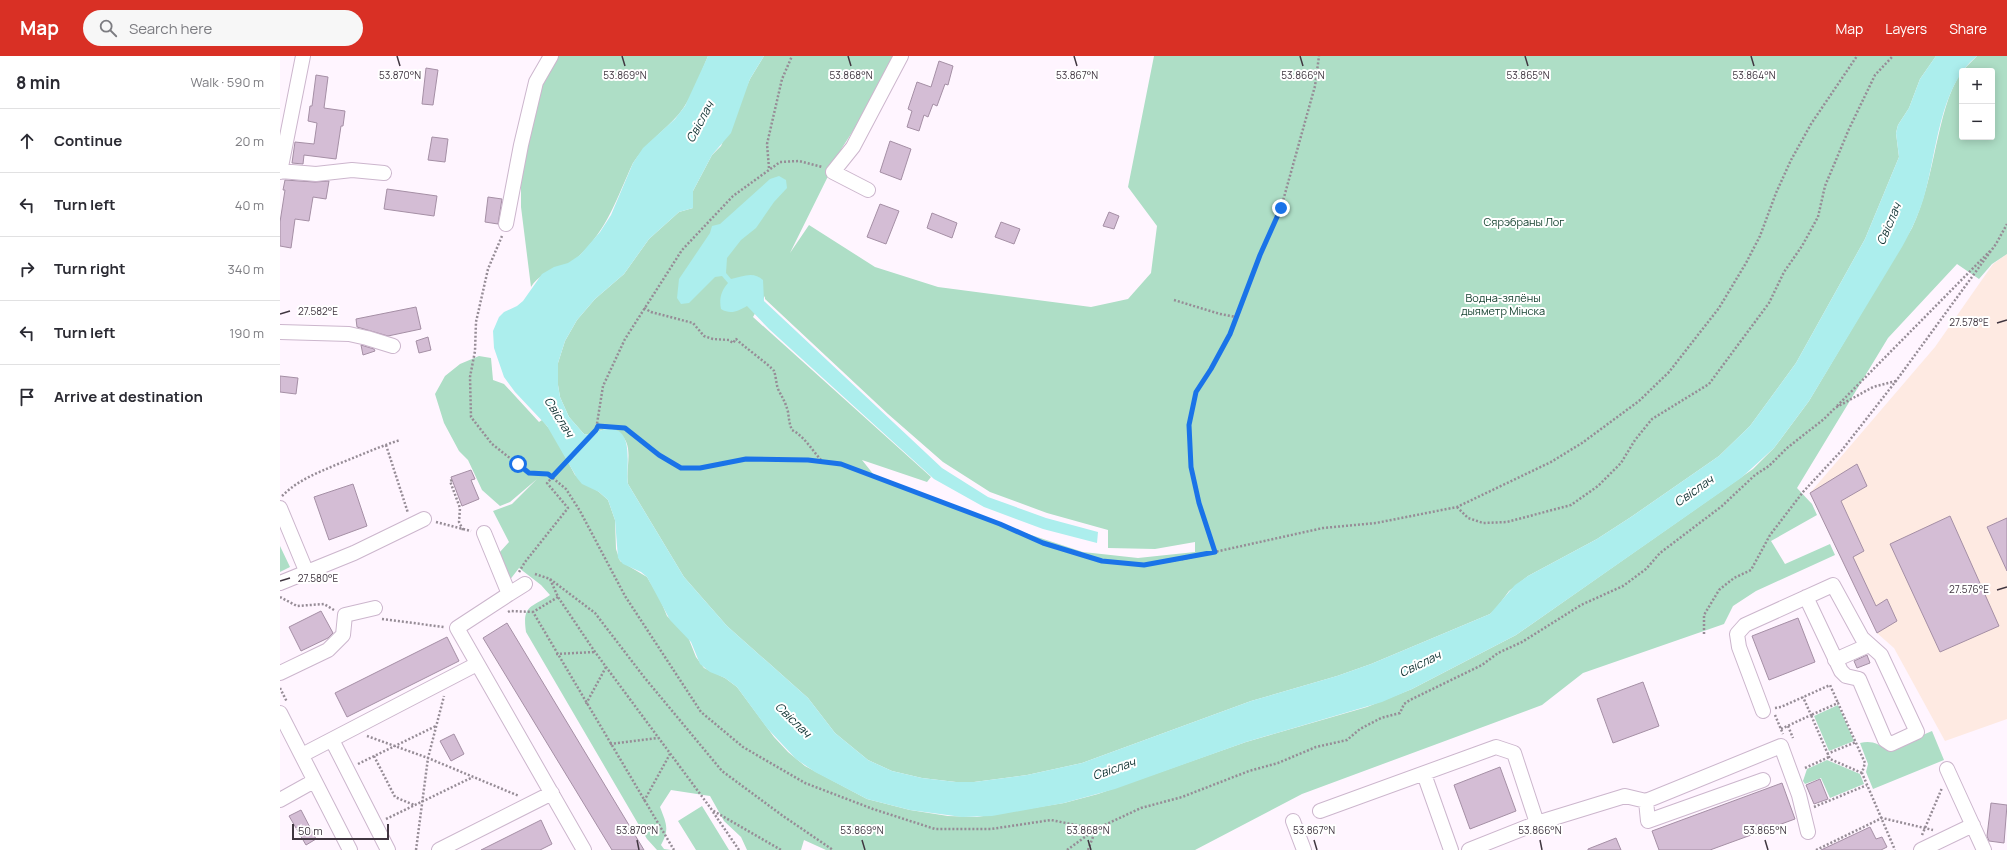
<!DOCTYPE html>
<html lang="en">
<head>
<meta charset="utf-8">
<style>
  :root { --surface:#fff; --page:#f7f7f7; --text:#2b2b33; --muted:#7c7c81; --line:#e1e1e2; --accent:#d93025 }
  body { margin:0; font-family:Manrope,sans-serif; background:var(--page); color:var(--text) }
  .controls { position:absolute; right:12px; top:12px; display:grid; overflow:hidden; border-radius:4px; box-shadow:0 2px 10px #0003 }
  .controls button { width:36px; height:36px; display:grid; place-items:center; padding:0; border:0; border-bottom:1px solid var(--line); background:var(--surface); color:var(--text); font:20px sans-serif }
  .scale { position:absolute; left:12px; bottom:10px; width:97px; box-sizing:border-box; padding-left:4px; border:2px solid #403640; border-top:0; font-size:11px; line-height:14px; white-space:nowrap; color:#403640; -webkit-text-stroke:3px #fff; paint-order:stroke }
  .stop { position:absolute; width:12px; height:12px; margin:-9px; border:3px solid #1a73e8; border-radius:50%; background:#fff }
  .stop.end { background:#1a73e8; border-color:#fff; box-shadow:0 1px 4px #0008 }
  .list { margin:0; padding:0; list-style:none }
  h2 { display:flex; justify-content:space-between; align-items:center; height:52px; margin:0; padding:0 16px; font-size:17px }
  h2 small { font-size:13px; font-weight:400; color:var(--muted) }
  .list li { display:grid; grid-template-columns:26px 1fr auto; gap:12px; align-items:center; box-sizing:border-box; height:64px; padding:0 16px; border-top:1px solid var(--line) }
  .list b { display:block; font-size:15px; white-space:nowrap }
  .list em { font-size:13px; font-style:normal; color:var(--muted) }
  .icon { flex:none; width:22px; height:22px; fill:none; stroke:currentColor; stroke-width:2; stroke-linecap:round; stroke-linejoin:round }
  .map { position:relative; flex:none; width:1727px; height:794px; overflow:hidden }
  header { display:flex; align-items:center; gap:24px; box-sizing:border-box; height:56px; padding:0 20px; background:var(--accent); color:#fff }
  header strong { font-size:19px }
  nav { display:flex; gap:22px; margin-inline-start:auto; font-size:14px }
  .search { width:280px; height:36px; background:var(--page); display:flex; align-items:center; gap:10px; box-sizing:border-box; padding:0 14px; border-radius:22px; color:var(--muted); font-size:15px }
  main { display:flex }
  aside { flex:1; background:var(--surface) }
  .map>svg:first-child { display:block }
  .industrial { fill:#feeae2 }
  .green { fill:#aedec6; fill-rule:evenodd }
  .water { fill:#aceeed }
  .building { fill:#d4bdd5; stroke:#a58fa5 }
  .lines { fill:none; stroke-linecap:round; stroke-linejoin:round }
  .minor-casing { stroke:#ccb6cd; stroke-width:16 }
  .path { stroke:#968c96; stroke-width:2.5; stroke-dasharray:2 2; stroke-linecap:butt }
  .minor { stroke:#fff; stroke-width:14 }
  .route { stroke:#1a73e8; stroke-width:5 }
  .ticks { fill:none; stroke:#403640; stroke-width:1.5 }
  .labels { text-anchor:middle; stroke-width:4; stroke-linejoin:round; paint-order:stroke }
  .park-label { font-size:11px; fill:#164230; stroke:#fff }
  .water-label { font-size:12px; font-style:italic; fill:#103232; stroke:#fff }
  .ticks-label { font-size:10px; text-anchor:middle; fill:#403640; stroke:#fff; stroke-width:4; stroke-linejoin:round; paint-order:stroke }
</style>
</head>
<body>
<header>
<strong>Map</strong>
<div class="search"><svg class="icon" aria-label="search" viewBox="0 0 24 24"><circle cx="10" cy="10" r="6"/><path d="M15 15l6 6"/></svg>Search here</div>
<nav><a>Map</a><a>Layers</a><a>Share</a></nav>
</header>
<main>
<aside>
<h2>8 min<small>Walk · 590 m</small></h2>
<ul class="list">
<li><svg class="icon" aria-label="ahead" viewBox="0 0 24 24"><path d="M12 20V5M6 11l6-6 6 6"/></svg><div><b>Continue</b></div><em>20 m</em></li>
<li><svg class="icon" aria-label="left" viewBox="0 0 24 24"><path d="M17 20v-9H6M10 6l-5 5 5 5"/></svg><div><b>Turn left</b></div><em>40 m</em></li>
<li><svg class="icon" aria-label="right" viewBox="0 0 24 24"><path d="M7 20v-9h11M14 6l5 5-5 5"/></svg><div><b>Turn right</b></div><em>340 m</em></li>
<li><svg class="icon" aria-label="left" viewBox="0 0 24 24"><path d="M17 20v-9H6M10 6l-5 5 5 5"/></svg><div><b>Turn left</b></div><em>190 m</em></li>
<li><svg class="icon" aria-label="arrive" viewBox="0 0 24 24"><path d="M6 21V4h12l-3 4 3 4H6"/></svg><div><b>Arrive at destination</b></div></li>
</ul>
</aside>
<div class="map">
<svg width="1727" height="794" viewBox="0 0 1727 794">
  <rect width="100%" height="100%" fill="#fff5ff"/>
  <path class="industrial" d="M1727,198v465l-62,22 -51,-93 -17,-15 -67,-140 125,-146 58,-83z"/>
  <path class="green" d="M271,0h157c-8,19 -16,42 -29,58 -15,17 -34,30 -46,49 -16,34 -25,66 -54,93 -15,15 -34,10 -48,31l-10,-80v-62z
    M484,0h132l-17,34 -37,58 -52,105 19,-28 66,42 63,20 153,20 37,-8 23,-26 6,-47 -29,-39 26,-131h782l-16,23 -11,29 -11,17 -2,8 3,24 -34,82 -69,124 -46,63 -31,30 -88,61 -34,22 -69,37 -19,15 -14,19 -5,4 -119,50 -34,12 -86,25 -169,62 -55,12 -53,7h-18l-34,-4 -30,-7 -24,-11 -33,-27 -27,-35 -81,-72 -43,-49 -56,-93c-3,-18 8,-41 -11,-52 -4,-2 -5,-4 -9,-3 -10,0 -14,8 -24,5l-15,-17 -9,-20 -2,-12v-22l7,-22 12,-21 18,-21 29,-25 25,-35 30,-27 14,-4v-17l19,-36 9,-9 29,-67zM485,240v3l123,115 55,48 47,30 57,21 61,17v18l47,1 40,-7v10l-57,6 -55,-6 -88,-29 -121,-48 -12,-15 65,22 4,-5 -178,-160z
    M1697,0h30v198l-15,10 -13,15 -22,-15 -69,74 -91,150 15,16 5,11 -46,26 14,23 45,-20 5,11 -79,36 -23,15 -9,18 -141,49 -41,32 -240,89 -107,56h-369l-22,-10 -3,10h-54l-6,-13 -17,-16 -14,-25 -39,-6 -11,17c6,16 10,22 1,38l3,4 7,1h-14l-10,-11 -121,-207c-4,-27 5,-24 24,-37l-9,-10 -22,-17 -10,13 -10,-28 10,-11 -16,-31 19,-7 25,-25 -27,23 -10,4 -18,-16 -14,-30 -9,-9 -15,-28 -9,-29 10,-18 15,-12 19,-8 12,2 2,22 11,4 35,38 3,-2 10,12 23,43 24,17 9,8 7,20 1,29 4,12 27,16 13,22 7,17 21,21 8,20 8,11 21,10 12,9 37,50 14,15 17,14 62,33 43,11 38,6 29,1 87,-14 34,-9 148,-52 121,-35 45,-18 104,-54 237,-166 21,-21 35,-47 103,-173c12,-26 18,-54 24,-82 6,-25 11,-53 26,-75v66h30v-66h-30z
    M0,490l10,21 -10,5z
    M1558,649l16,36 -25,10 -15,-35z
    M1652,675l12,29 -71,29 -7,-17 2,-8 -8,-21c12,-3 18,1 28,7z
    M1547,704l33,14 4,10 -34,14 -9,-20 -16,6 -2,-3 4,-12z
    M422,750l27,44h-33l-18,-29z"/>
  <path class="water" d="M428,0h56l-14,23 -19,54 -19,22 -19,36v17l-14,4 -30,27 -25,35 -29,25 -18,21 -12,21 -7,22v22l2,12 9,20 15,17c10,3 14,-5 24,-5 28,-2 17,40 20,55l56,93 43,49 81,72 27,35 33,27 24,11 30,7 34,4h18l53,-7 55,-12 169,-62 86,-25 34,-12 119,-50 25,-29 13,-9 69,-37 34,-22 88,-61 31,-30 46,-63 69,-124 34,-82 -3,-24 2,-8 11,-17 11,-29 16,-23h41c-38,30 -40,97 -53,141 -5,17 -13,34 -22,50l-93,154 -35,47 -33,30 -225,157 -104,54 -30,13 -136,40 -131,47 -51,14 -72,13 -30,1 -52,-7 -43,-11 -52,-27 -19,-13 -29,-31 -30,-41 -12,-9 -15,-6 -10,-8 -9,-22 -21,-22 -23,-43 -6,-5 -18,-8 -5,-6 -3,-38 -7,-20 -9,-8 -17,-8 -5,-6 -30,-52 -32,-34 -11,-15 -10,-29 -1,-17 6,-14 5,-5 13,-6 6,-5 19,-27 12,-7 14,-4 12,-8 20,-23 11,-17 22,-52 10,-15 32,-29 10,-13z
    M499,120l7,4 1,8 -13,14 -18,26 -15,12 -14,18 -1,15 5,6c12,-3 23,-8 32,1l1,21 178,167 46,29 58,21 52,14 -1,11 -54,-14 -59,-22 -50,-28 -165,-150 -22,-23c-9,5 -16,9 -26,3 -2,-10 0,-18 7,-26l-6,-7 -7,1 -26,26 -8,1 -4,-6 2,-19 31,-46 2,-7 8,-2 50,-45z"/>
  <path class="building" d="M659,5l14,5 -5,19 -3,-1 -8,22 -4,-2 -5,13 -4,-2 -5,16 -12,-4 5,-16 -4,-2 9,-27 14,5z
    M146,12l12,2 -5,35 -11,-1z
    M36,19l12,2 -4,31 21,3 -2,15h-2l-5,33 -32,-4 -1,9 -11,-1 3,-21 19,2 3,-21 -9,-2 2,-15h2z
    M152,81l16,2 -3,23 -17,-2z
    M610,85l21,8 -10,31 -21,-8z
    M5,124l30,2 14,-1 -3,18 -13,-2 -4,24 -14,-2 -4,29 -11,-2v-24l5,-32h-2z
    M107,133l50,7 -3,20 -50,-7z
    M208,141l14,2 -4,25 -13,-2z
    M600,148l19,7 -13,33 -19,-7z
    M829,156l10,4 -5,13 -11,-3z
    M652,157l25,10 -5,15 -25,-10z
    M721,166l19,7 -6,15 -19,-7z
    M136,251l5,22 -33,7 -31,-9 -1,-8z
    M148,281l3,13 -12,3 -3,-12z
    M81,289l13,4 1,2 -12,4z
    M0,320l18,2 -2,16 -16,-2z
    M1577,408l10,22 -26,15 23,50 -11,6 23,49 11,-7 10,22 -20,12 -67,-140z
    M191,414l4,9 -4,1 8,19 -17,7 -11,-29z
    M73,428l14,42 -38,14 -15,-43z
    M1670,460l49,110 -59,26 -50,-108z
    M1727,462v53l-20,-44z
    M41,555l12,22 -5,5 -27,13 -12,-24z
    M1518,562l17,44 -46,18 -17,-44z
    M227,567l137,227h-32l-129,-212z
    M167,581l12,24 -112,56 -12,-24z
    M1587,599l3,8 -13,5 -3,-7z
    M1363,626l16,44 -46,17 -16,-44z
    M174,678l10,20 -13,7 -11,-20z
    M1220,711l16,44 -46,18 -16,-44z
    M1540,723l8,20 -14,5 -8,-19z
    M1502,727l13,36 -85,31h-51l-7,-19z
    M1711,747l16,2 -3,38 -15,-2 -2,-5z
    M21,754l15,29 -10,6 -17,-29z
    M261,764l11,24 -12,6h-59z
    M1590,771l6,12 6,-2 5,10 -6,3h-60z
    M1336,782l5,12h-33v-1z"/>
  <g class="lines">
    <defs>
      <path id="minor" d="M0,115l36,3 36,-4 32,3
        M0,116l23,-116
        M588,134l-35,-18 20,-25 48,-91
        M226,168l15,-79 15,-63 15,-26
        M0,276l69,2 18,4 26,8
        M0,452l27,65
        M204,477l25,61 -52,34 127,222
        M0,527l74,-30 70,-34
        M229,538l16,-10
        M1555,604l34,-15
        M0,617l48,-23 15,-15 2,-20 30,-7
        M1483,655l-24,-64 -2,-13 8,-9 88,-40 29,53 19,17 36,77 -26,12 -6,-4 -26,-61 -13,-3 -5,-5 -35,-74
        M0,657l70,137
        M52,684l56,110
        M22,699l175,-91
        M1667,713l37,81
        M1144,718l27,76
        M0,744l34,-19
        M1366,745l2,20 115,-41
        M1040,755l176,-64 18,6 23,70
        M1013,765l11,29
        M159,794l113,-57
        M1189,794l68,-27 88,-27 21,5 135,-55 18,49 9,37
        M1641,794l52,-25"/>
    </defs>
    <use href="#minor" class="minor-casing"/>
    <path class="path" d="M489,112l-2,-24 15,-65 10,-23
      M222,180l-14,33 -12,53 -1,29 -5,26 1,40 21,27 37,29 19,1 18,15 14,22 45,85 76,116 42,35 62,36 68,26 62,20h56l60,-9 45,9
      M894,244l46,14 16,3
      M364,252l7,4 42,11 11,13 9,3 16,1 4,3 3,-4c7,7 35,27 38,32 2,5 2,12 4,18 4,8 8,14 10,23 1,6 1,11 4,18 12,6 20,20 29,30
      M1557,350l154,-156
      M318,369l27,3 34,27 22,13h19l46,-9 62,1 33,4 159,60 43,19 60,18 41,4 39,-6 140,-31 53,-5 81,-16 94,-45 31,-19 57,-42 30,-29 50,-64 27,-45 14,-27 16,-43 15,-33 20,-36 46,-68
      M106,389l22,68
      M172,424l-2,1 10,27 -1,14 4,8
      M2,440c16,-16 35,-23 56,-32 21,-8 40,-17 62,-24
      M1177,451l11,11 15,5 24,-1 64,-17 27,-19 23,-23 14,-23 17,-21 57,-35 60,-81 15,-31 18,-26 16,-29 7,-31 24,-57 26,-54 18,-19
      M156,466l35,9
      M935,496l-16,-49 -8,-36 -2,-42 7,-33 15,-23 19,-35 30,-79 21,-47 34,-122 4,-30
      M239,516l6,-10 43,-54 -21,-25 49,-53 7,-44 22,-47 57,-89 51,-54 47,-34 19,-1 23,6
      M255,518l15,5 8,18 37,55 117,158 69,40
      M270,523l45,34 49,64 78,94 61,45 50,34
      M0,541l17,9 27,-2 10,6
      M278,541l-25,15 141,238
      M228,556l2,-1 23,1
      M102,563l62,8
      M1424,578v-19l15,-25 15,-12 17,-8 19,-35 33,-43 39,-42 54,-69 100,-137 11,-20
      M276,598l39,-2
      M0,632l7,14
      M306,648l20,-37
      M1495,652l6,-1 49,-22 8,18
      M1495,659l8,19
      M1508,670l5,12
      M1501,673l30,-14 -8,-18
      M87,680l61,22 91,38
      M330,688l48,-6
      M1547,698l29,-12
      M94,700l21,41 19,8
      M78,708l78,-38
      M1525,712l24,-11
      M1582,717l-32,-14 -19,-44 27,-12 27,60 -3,10 33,77
      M364,745l26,-47
      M1534,751l53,-22
      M433,756l26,38
      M106,763l87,-42
      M1642,779l20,-47
      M136,794l12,-92 16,-62
      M787,794l29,-21
      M808,794l8,-21 45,-21 41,-11 67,-26 29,-8 38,-16 31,-7 13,-11 21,-11 19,-5 4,-9 6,-4 72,-35 16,-12 24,-11 59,-37 42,-19 23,-17 14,-16 62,-47 33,-31 14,-9 18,-18 37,-29 11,-11 38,-21 23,-6
      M1536,794l66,-32 51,12"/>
    <use href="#minor" class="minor"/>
  </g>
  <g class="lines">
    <path class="route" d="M238,408l11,9 19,1 4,3 44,-47 2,-4 27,2 34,27 22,13h19l46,-9 62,1 33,4 159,60 43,19 59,18 42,4 71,-13 -16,-49 -8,-36 -2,-42 7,-33 15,-23 19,-35 30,-79 21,-47"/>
  </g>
  <path class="ticks" d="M117,0l3,10M342,0l3,10M568,0l3,10M794,0l3,10M1020,0l3,10M1245,0l3,10M1471,0l3,10M0,258l10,-3M1717,267l10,-3M0,525l10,-3M1717,534l10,-3M357,784l2,10M582,784l3,10M808,784l3,10M1034,784l3,10M1260,784l2,10M1485,784l3,10"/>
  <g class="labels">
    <g class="park-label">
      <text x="1244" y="170">Сярэбраны Лог</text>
      <text x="1223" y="246">Водна-зялёны<tspan x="1223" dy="13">дыяметр Мінска</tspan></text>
    </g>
    <g class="water-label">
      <text transform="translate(420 66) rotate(-62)" y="4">Свіслач</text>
      <text transform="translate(1609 168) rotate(-67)" y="4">Свіслач</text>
      <text transform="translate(279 361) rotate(58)" y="4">Свіслач</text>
      <text transform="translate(1414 435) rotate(-35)" y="4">Свіслач</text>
      <text transform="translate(1140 608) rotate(-26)" y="4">Свіслач</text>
      <text transform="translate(513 664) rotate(44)" y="4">Свіслач</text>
      <text transform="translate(834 713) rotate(-19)" y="4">Свіслач</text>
    </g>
  </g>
  <g class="ticks-label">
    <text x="120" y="23">53.870°N</text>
    <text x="345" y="23">53.869°N</text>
    <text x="571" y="23">53.868°N</text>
    <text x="797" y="23">53.867°N</text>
    <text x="1023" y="23">53.866°N</text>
    <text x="1248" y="23">53.865°N</text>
    <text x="1474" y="23">53.864°N</text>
    <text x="38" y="259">27.582°E</text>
    <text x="1689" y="270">27.578°E</text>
    <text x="38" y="526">27.580°E</text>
    <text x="1689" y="537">27.576°E</text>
    <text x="357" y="778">53.870°N</text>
    <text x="582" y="778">53.869°N</text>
    <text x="808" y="778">53.868°N</text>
    <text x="1034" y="778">53.867°N</text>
    <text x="1260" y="778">53.866°N</text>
    <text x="1485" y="778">53.865°N</text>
  </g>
</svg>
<div class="controls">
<button>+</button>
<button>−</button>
</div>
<div class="scale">50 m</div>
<div class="stop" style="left:238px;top:408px"></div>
<div class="stop end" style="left:1001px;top:152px"></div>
</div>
</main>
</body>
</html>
